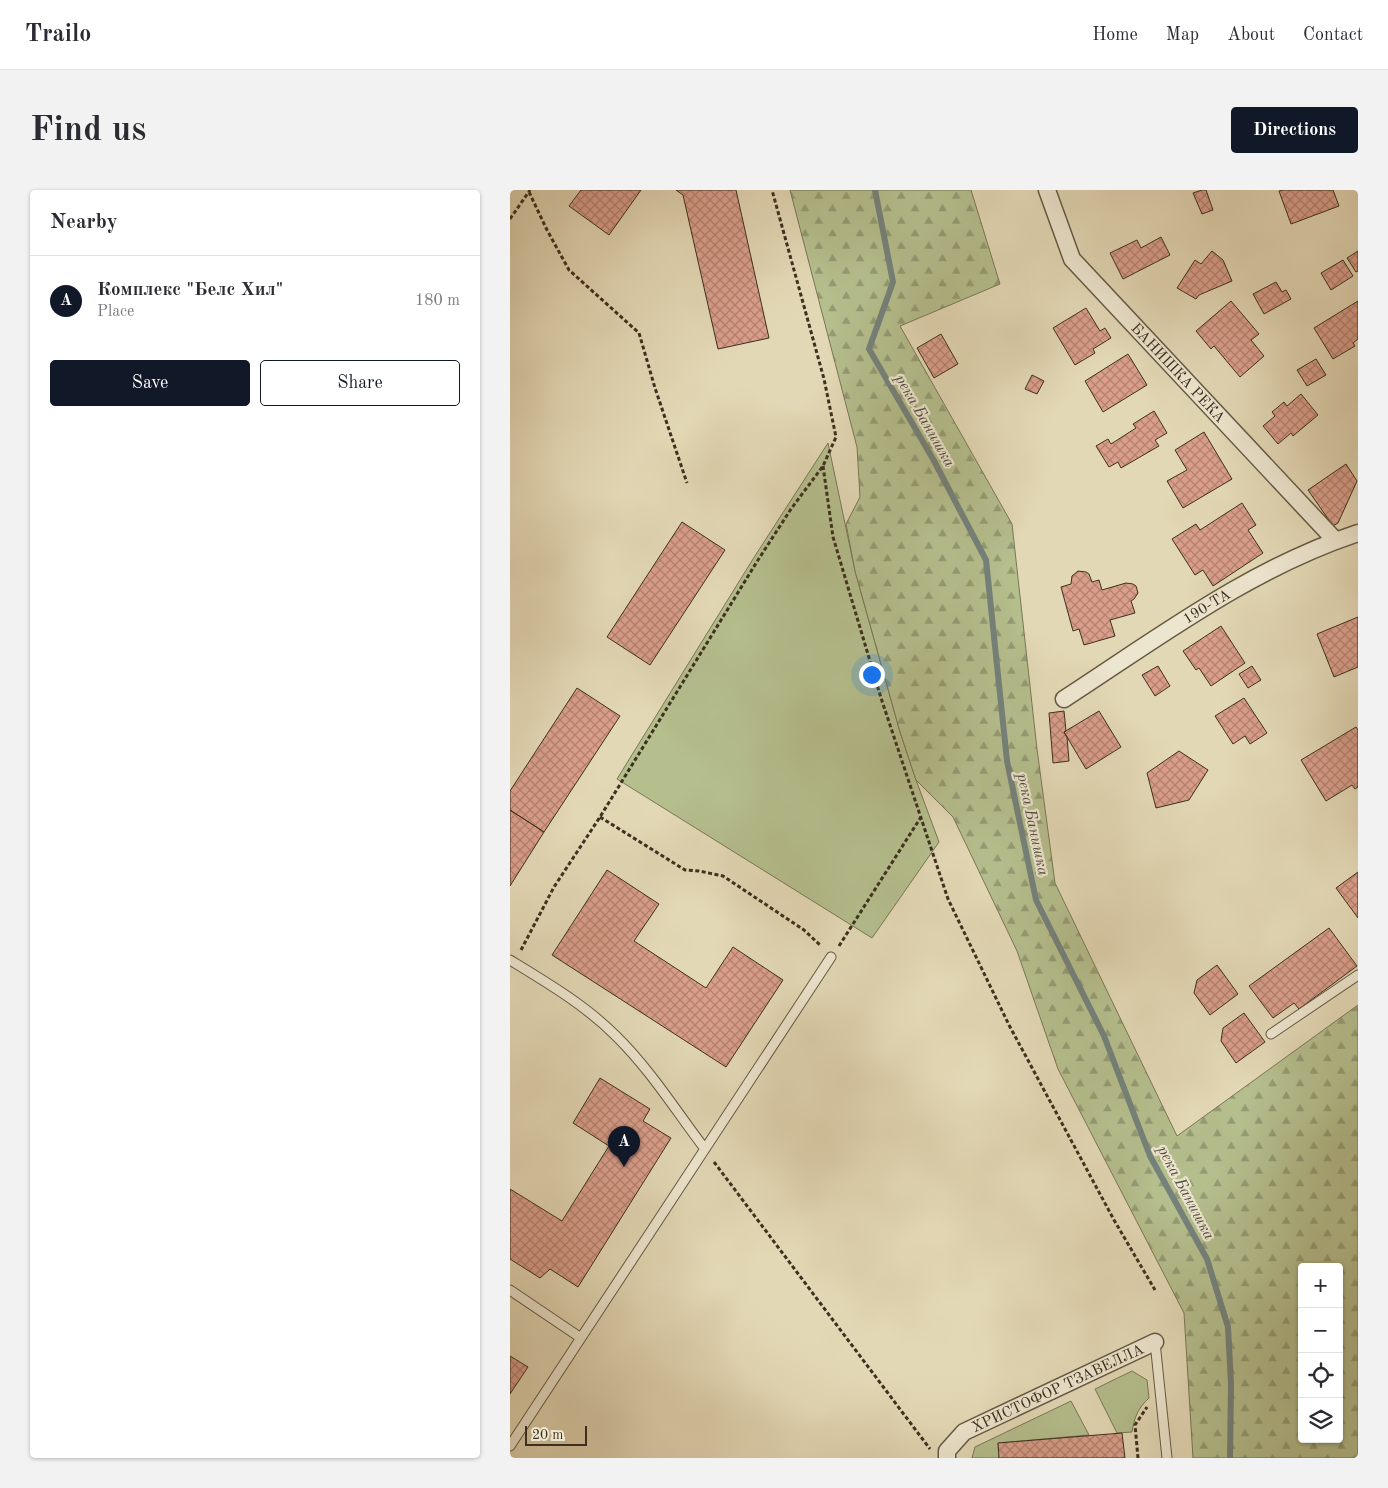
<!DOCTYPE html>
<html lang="en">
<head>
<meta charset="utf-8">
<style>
  :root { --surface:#fff; --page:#f2f2f3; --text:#2b2b33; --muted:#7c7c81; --line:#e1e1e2; --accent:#111827 }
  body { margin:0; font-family:"Old Standard TT",serif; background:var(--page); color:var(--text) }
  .controls { position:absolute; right:15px; bottom:15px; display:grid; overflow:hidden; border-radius:5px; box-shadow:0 1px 4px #0004 }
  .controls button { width:45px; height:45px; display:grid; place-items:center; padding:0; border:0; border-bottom:1px solid var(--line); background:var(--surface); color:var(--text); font:25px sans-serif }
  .scale { position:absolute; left:15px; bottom:12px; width:62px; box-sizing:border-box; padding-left:5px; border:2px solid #3d301f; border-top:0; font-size:14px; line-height:18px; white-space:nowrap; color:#3d301f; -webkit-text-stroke:4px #ede6cf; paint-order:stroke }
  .you { position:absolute; left:361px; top:484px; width:18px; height:18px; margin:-12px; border:4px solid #fff; border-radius:50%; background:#1a73e8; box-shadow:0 0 0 8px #1a73e833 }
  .badge { display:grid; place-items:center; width:32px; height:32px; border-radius:50%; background:var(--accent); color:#fff; font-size:16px; font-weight:700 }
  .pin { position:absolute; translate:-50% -41px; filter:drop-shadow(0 1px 2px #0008) }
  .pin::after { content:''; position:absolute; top:26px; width:18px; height:15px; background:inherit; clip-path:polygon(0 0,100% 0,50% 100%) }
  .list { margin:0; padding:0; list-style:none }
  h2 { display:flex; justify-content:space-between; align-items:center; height:65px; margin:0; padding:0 20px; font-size:21px }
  h2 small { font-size:16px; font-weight:400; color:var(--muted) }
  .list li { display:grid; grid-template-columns:32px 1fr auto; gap:15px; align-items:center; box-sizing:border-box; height:90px; padding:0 20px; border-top:1px solid var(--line) }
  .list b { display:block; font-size:19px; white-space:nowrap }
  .list p { margin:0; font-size:16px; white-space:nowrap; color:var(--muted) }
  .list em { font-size:16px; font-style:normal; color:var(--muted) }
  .actions { display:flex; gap:10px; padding:15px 20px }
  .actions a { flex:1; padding:11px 0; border:1px solid var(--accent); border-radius:5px; text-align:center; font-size:18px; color:var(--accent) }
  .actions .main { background:var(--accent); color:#fff }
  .icon { flex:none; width:28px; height:28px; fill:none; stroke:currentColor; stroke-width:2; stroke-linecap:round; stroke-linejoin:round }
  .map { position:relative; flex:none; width:848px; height:1268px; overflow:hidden; border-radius:5px }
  header { display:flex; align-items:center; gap:30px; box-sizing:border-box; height:70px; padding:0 25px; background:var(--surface); border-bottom:1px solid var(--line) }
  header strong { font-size:24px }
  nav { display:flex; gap:28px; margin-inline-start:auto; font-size:18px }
  .intro { display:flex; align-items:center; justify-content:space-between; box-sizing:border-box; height:120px; padding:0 30px }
  h1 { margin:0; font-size:35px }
  .button { padding:12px 22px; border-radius:5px; background:var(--accent); color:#fff; font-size:18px; font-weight:700 }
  main { display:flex; gap:30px; padding:0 30px }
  aside { flex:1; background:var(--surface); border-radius:5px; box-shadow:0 1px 4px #0004 }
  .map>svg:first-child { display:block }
  .grass { fill:#b5be8d; stroke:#797756 }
  .forest { fill:url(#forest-firs); stroke:#797756; fill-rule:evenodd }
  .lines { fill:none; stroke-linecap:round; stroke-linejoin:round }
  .stream { stroke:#74827b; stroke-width:6 }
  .building { fill:url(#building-cross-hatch); stroke:#3d301f }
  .service-casing { stroke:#665a44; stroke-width:11 }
  .minor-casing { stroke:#665a44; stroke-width:19 }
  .path { stroke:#3d301f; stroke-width:3; stroke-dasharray:4 2.5; stroke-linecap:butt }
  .service { stroke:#ede6cf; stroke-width:9 }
  .minor { stroke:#ede6cf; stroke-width:16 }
  .labels { text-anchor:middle; stroke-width:4.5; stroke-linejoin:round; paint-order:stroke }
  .street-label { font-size:15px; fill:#3d301f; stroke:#ede6cf }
  .water-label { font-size:16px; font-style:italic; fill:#4f4b3e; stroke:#ede6cf }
</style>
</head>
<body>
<header>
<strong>Trailo</strong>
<nav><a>Home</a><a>Map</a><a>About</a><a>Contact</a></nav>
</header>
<div class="intro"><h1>Find us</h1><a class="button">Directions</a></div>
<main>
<aside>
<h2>Nearby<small></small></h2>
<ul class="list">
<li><span class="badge">A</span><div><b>Комплекс &quot;Белс Хил&quot;</b><p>Place</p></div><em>180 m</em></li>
</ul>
<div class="actions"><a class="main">Save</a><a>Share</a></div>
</aside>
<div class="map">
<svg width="848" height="1268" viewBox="0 0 848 1268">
  <defs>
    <pattern id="forest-firs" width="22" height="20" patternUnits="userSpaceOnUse" patternTransform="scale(1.25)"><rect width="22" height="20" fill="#b5be8d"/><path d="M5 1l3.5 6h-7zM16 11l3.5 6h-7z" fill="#949b73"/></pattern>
    <pattern id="building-cross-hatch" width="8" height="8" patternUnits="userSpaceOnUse" patternTransform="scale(1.25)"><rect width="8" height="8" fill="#da9e8a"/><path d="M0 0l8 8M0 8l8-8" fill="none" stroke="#b28170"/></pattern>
  </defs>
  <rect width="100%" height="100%" fill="#e3d8b5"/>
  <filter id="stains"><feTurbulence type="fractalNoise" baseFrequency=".004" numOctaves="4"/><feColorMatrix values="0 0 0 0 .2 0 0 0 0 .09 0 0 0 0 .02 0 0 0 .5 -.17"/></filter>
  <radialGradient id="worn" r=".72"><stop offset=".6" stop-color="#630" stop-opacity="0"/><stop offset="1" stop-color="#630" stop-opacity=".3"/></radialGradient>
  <path class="grass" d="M318,253l27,128 45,161 16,48 23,62 -67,96 -255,-159 136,-220z
    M622,1181l15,9 2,18c-11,10 -15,20 -17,34l-15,1 -22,-44z
    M561,1211l18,34 -91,8 1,15h-27l3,-11z"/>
  <path class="forest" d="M280,0h181l29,94 -100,42 112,198 25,225 18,134 122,253 181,-131v453h-165l-9,-145 -126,-244 -41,-118 -64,-134 -37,-37 -16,-48 -45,-161 -9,-47 14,-27 -3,-50zM792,1077h37v172h-37z"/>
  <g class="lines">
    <path class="stream" d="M365,0l18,92 -24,67 64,110 53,101 21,201 29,139 68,136 46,120 57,103 21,68 3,57 -1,74"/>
  </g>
  <path class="building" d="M71,0h60l-32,45 -40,-29z
    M166,0h60l33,148 -51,11 -35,-154z
    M692,0h4l7,20 -11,4 -9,-21z
    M773,0h50l6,16 -48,18 -12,-33z
    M651,47l9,18 -47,24 -13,-26 27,-13 4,8z
    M702,61l11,9 9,21 -33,14 -3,4 -19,-11 18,-28 6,4z
    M848,61v20l-2,1 -9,-14z
    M833,70l10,16 -22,14 -10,-17z
    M766,92l6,10 4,-2 5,9 -27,15 -11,-20z
    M721,111l28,33 -8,6 13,16 -24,21 -26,-31 -3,3 -15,-18z
    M848,111v38l-5,4 2,3 -22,13 -19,-31z
    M576,118l14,23 5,-3 6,10 -18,11 2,4 -20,12 -22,-37z
    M431,144l17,30 -24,14 -17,-30z
    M618,164l19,31 -44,27 -18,-31z
    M806,169l10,16 -19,11 -10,-16z
    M522,185l12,6 -7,13 -12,-5z
    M791,204l17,21 -25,21 -2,-3 -13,11 -15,-18 12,-10 -3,-4 12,-10 3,4z
    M644,221l13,22 -12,7 4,6 -38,22 -3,-6 -9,5 -13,-21 12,-7 3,5 25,-16 -3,-4z
    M694,242l28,47 -49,29 -16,-27 20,-11 -12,-20z
    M836,274l11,17 -19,42 -5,3 -25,-36z
    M732,313l14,22 -8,5 15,23 -50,33 -10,-16 -8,5 -23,-36 24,-15 4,6z
    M172,332l43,28 -75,115 -43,-28z
    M568,381l8,1 3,2 3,8 7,-2 3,10 24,-7 7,1 3,2 2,7 -4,6 -3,2 4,12 -25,7 5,16 -31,9 -5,-16 -6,2 -12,-44 10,-3 1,-8z
    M848,427v50l-24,10 -17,-43z
    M711,436l24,37 -34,23 -12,-18 -3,2 -13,-19z
    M648,476l12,20 -15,10 -13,-21z
    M742,476l9,14 -13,8 -9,-14z
    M67,498l43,28 -76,116 -34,-22v-19z
    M734,508l23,35 -17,11 -5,-8 -12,8 -18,-28z
    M554,521l2,20 -2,1 3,5 2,24 -16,2 -4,-50z
    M589,521l22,36 -35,22 -22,-37z
    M846,537l2,3v57l-3,2 -3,-4 -26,16 -25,-41z
    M669,561l29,19 -19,30 -33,8 -9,-35z
    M0,620l34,22 -34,54z
    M97,680l52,34 -25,37 72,47 27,-41 50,33 -57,87 -174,-112z
    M848,682v46l-22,-30z
    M819,738l28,38 -58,43 -5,-6 -21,15 -24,-32z
    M707,775l21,29 -28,21 -16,-22 3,-13z
    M734,823l21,29 -29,21 -15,-22 2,-13z
    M90,888l50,31 -7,12 28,17 -93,149 -28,-18 -10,9 -30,-19v-70l52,32 47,-75 -36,-23z
    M0,1166l18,11 -18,27z
    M612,1243l3,25h-126l-1,-15z"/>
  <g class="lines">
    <defs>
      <path id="service" d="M0,770c36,22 75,45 105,75 35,34 61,76 90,114
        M761,844l87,-59
        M0,1100l71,48
        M645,1152l12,116
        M0,1256l321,-489"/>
      <g id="minor">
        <path id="s1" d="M537,0l25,69 263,281"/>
        <path id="s2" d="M554,509c94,-61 187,-131 294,-166"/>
        <path id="s3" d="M437,1268v-7l17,-19 191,-90"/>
      </g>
    </defs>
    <use href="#service" class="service-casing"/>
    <use href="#minor" class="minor-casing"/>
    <path class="path" d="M19,2l18,38 22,40 70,63 16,55 32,95
      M0,29l20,-29
      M313,276l10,71 48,161 67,201 61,126 105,195 41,70
      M90,627l85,53 14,1 24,5 81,54 17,16
      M329,756l82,-129
      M11,760l33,-63 46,-70 158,-257 33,-51 32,-43 13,-29 -12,-58 -52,-189
      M204,972l216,287
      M628,1268l-3,-33 12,-18"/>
    <use href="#service" class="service"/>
    <use href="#minor" class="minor"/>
  </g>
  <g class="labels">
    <g class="street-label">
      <text dy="5" stroke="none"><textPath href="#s1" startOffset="229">БАНИШКА РЕКА</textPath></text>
      <text dy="5" stroke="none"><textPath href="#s2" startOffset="170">190-ТА</textPath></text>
      <text dy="5" stroke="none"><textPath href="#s3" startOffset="136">ХРИСТОФОР ТЗАВЕЛЛА</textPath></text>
    </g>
    <g class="water-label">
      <text transform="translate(416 230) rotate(60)" y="6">река Банишка</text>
      <text transform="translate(524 634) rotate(78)" y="6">река Банишка</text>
      <text transform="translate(677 1002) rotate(62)" y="6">река Банишка</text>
    </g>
  </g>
  <rect width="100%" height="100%" filter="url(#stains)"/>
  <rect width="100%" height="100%" fill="url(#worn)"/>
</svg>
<div class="controls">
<button>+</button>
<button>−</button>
<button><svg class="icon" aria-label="locate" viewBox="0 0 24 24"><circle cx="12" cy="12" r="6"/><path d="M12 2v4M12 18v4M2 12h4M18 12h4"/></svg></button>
<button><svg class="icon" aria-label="layers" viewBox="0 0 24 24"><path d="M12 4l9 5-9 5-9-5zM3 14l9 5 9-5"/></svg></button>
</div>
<div class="scale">20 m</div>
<div class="you"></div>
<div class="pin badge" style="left:114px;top:977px">A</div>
</div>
</main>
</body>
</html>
